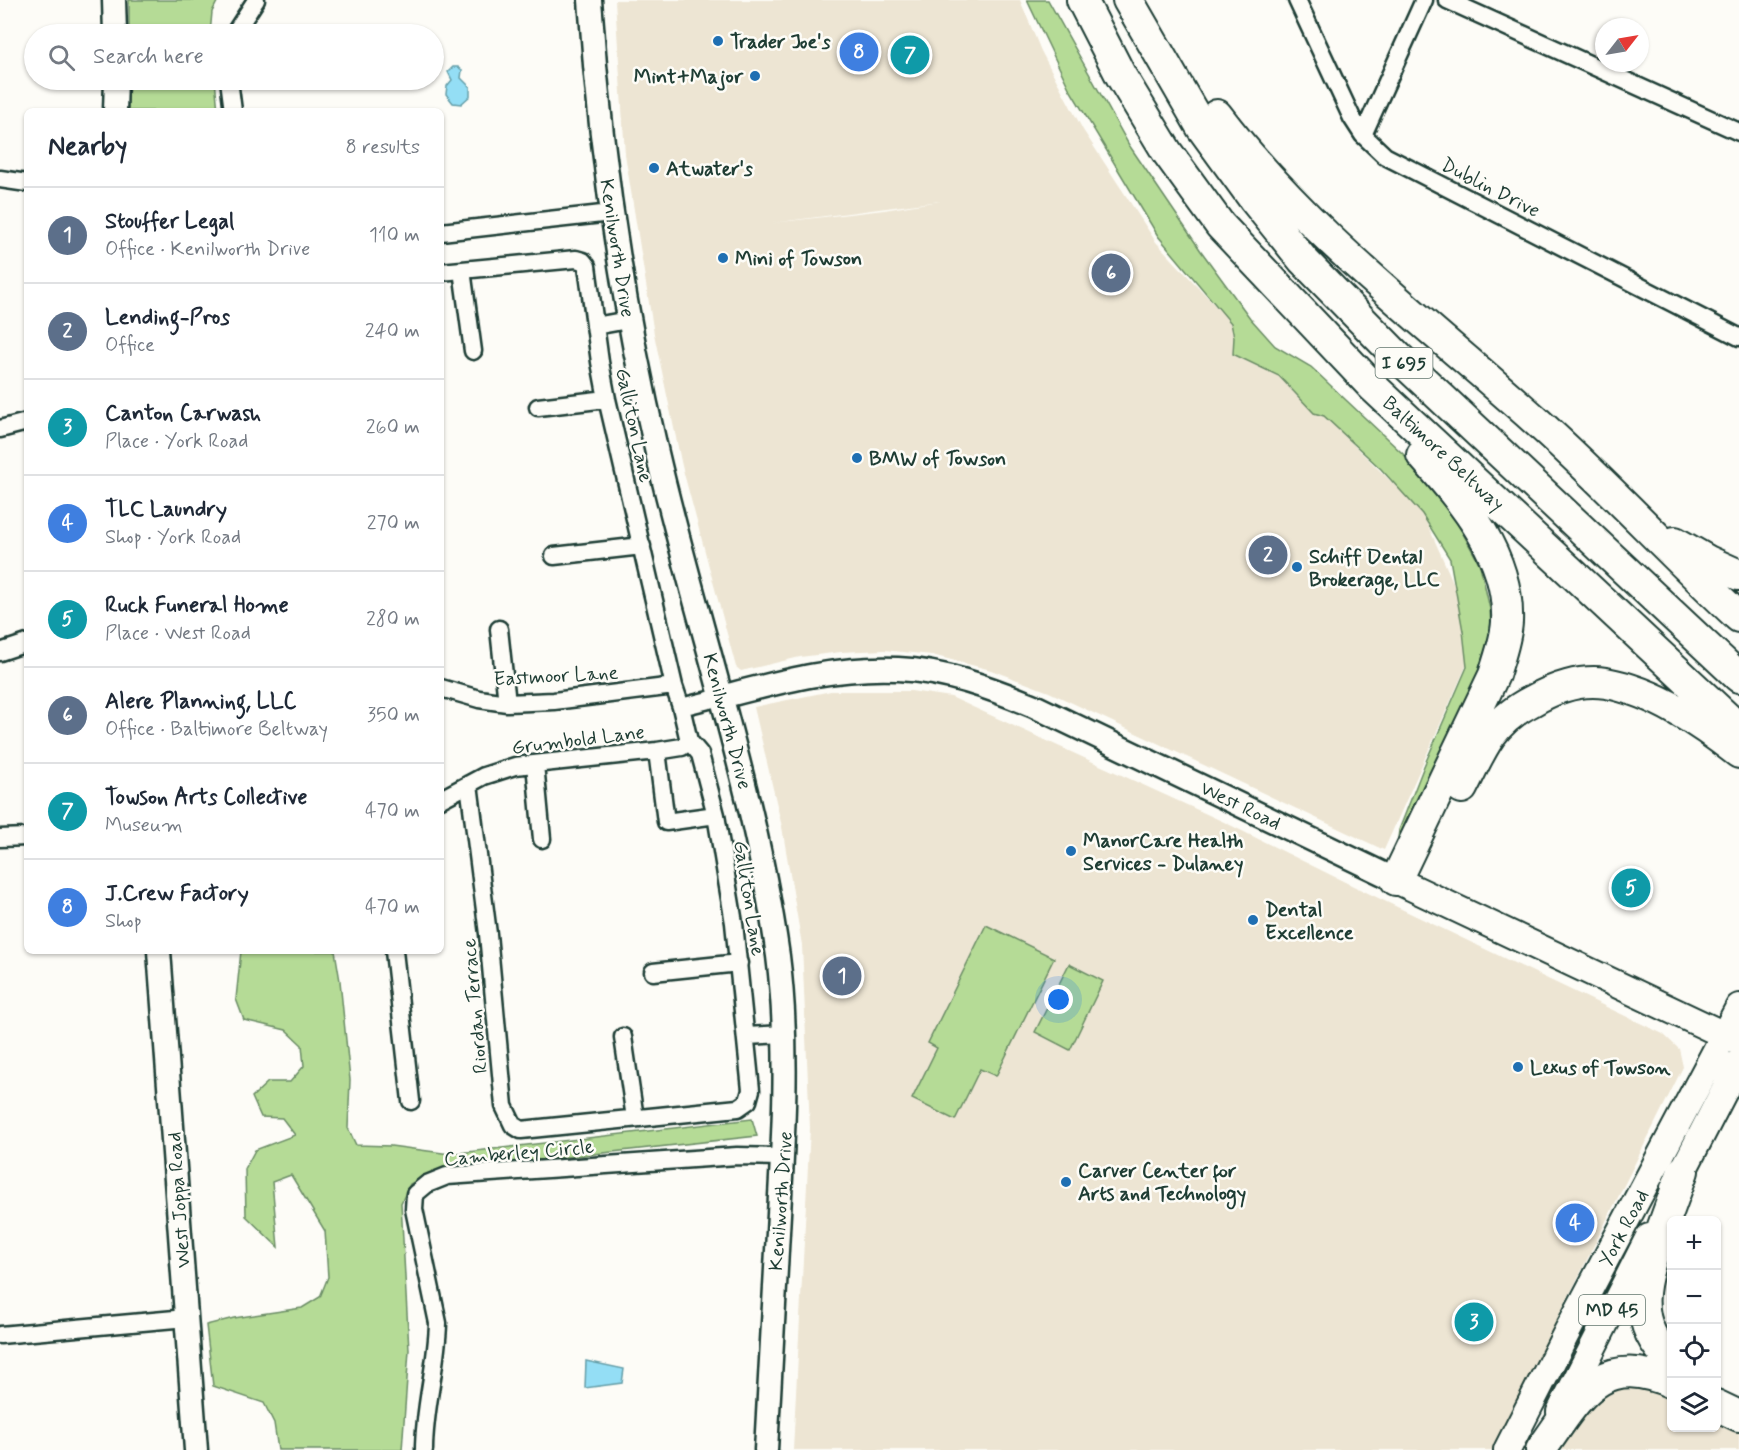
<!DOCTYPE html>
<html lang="en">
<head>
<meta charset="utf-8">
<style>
  :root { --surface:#fff; --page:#f2f2f3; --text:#1f2937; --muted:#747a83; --line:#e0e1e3; --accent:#0b8043 }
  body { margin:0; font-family:Mynerve,sans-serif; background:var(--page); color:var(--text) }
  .controls { position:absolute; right:18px; bottom:18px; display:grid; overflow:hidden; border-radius:9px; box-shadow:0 2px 4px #0004 }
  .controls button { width:54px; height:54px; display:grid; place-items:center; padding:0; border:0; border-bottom:2px solid var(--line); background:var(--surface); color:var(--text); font:30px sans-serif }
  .compass { position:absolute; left:1595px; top:18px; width:54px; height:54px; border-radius:50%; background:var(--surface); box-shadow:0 2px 4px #0004; rotate:59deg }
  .you { position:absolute; left:1059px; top:1000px; width:21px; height:21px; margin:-15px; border:4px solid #fff; border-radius:50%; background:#1a73e8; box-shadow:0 0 0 9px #1a73e833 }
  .badge { display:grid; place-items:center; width:39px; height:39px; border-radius:50%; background:var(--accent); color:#fff; font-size:20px; font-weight:700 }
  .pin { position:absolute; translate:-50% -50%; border:3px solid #fff; box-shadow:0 2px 6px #0006 }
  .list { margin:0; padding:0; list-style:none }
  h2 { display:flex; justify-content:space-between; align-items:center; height:78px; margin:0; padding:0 24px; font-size:26px }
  h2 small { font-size:20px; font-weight:400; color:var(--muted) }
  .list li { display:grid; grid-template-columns:39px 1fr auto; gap:18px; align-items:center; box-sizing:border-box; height:96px; padding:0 24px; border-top:2px solid var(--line) }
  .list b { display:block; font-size:22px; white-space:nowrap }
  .list p { margin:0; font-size:20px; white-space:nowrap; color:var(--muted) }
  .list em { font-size:20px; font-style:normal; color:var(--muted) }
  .icon { flex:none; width:33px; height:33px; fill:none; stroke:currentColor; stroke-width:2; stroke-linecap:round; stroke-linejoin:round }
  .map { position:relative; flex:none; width:1739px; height:1450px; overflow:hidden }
  .search { position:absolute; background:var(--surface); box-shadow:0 2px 4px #0004; left:24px; top:24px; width:420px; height:66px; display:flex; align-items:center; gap:15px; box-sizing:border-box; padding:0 21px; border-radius:33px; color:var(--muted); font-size:22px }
  .panel { position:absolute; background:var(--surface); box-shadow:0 2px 4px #0004; left:24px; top:108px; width:420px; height:846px; border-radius:9px }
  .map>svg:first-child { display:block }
  .built { fill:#ede5d3; fill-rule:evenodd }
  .green { fill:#b5db96; stroke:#6a8c65; stroke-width:1.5 }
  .water { fill:#94def5; stroke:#659ea8; stroke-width:1.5 }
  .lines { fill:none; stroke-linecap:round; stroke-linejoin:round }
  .street-casing { stroke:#1f3d34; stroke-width:21 }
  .secondary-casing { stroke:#1f3d34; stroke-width:27 }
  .primary-casing { stroke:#1f3d34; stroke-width:30 }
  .highway-casing { stroke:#1f3d34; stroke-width:34 }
  .street { stroke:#fdfcf7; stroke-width:16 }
  .secondary { stroke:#fdfcf7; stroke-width:22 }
  .primary { stroke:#fdfcf7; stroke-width:26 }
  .highway { stroke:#fdfcf7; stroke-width:30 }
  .poi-dot { fill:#1f6fb2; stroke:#fdfcf7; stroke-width:2 }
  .labels { text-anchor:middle; stroke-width:5; stroke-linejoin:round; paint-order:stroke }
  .shield { fill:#fdfcf7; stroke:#62766e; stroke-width:1.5 }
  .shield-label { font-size:18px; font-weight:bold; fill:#1f3d34 }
  .poi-label { font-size:20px; font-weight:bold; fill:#1f3d34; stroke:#fdfcf7; text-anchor:start }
  .street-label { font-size:20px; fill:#1f3d34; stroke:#fdfcf7 }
</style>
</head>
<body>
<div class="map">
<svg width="1739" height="1450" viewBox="0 0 1739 1450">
  <rect width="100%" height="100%" fill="#fdfcf7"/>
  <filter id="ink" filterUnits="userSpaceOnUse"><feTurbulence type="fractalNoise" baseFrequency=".0167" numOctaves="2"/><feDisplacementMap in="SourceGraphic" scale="12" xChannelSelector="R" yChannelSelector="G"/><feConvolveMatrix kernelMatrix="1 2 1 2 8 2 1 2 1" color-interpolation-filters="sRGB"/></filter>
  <g filter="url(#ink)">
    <path class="built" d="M615,0h405l21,51 42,79 73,112 100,107 166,163 35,79 10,36v37l-83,186 -335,-158 -58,-22 -59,-15 -48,-5 -43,2 -41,5 -59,14 -5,-4 -54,-201 -28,-132 -29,-180zM940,201l-56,9 -112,13z
      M831,691h80l40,6 273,125 123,61 316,151 16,15 4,18 -191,383h-699l17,-322 -8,-183 -20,-118 -28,-120z
      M1645,1382l26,14 1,32h44l1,-8 22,12v18h-178l14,-25 32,-36z"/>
    <path class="green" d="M129,0h89l-6,12 -2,22h-81z
      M1027,0h21l81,145 72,106 49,67 25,28 36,21 126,119 43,79 10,44 2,37 -95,200 2,-16 25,-64 43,-99 -4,-36 -13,-72 -28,-45 -41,-45 -57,-53 -10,-3 -35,-37 -46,-22 1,-17 -3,-14 -73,-87 -89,-148z
      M128,80h87l3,31h-90z
      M986,925l68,33 -58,118 -16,-7 -25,51 -43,-21 25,-51 -9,-5z
      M241,951h94l5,30 10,99 -2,48 8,17 35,1 59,8 302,-35 5,17 -307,34 -22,4 -18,10 -9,19 8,147 -7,100h-124l-4,-27 -10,-20 -51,-17 -7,-61 28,-7 68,-10 18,-11 8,-20 -3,-46 -34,-56 -19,7 6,65 -32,-31 -1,-47 10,-19 40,-15 -13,-17 -21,-1 -9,-20 16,-15h22l14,-16 -2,-21 -16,-15 -42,-10 -8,-21z
      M1069,964l34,17 -33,69 -35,-18z"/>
    <path class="water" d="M453,67h5l4,3 -1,8 9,9v9l-9,8 -8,-1 -7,-9 1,-8 5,-6 -4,-8z
      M586,1361l38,8 -2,14 -37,5z"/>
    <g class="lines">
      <defs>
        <path id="street" d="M1297,0l55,118 11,17 22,21 354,181
          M1447,0l292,132
          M234,34l22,-34
          M229,80l4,31
          M1363,135l61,-135
          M0,179l27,4
          M441,232l170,-19
          M462,270l11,81
          M441,272l135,-13 7,2 4,5 13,96 7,37 67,287 7,21 8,34 11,13 16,61 18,108 17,167 -3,11 -10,7 -217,22 -8,-5 -9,-19 -16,-172 -19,-150
          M595,326l33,-6
          M538,407l69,-8
          M0,429l27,-7
          M554,556l88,-10
          M499,629l8,74
          M0,652l27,-9
          M441,688l38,11 28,4 47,-2 120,-15
          M681,707l40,-10
          M657,751l9,71 50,-7
          M535,764l7,75
          M441,799l43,-23 31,-10 142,-15 25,-4 7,-6
          M0,838l27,-1
          M394,951l17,150
          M653,972l86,-9
          M746,1036l39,-2
          M623,1037l12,81
          M0,1335l186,-17
          M424,1450c0,-43 13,-84 14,-127l-24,-114 1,-15 12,-10 20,-8 290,-20 46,1"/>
        <path id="secondary" d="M114,0l1,34
          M590,0c10,153 32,303 67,453 39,168 97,331 121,503 11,86 6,171 1,258 -4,79 -9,157 -13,236
          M115,111l1,-31
          M721,697c58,-15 116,-31 177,-28 47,2 93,19 136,37l362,174
          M159,951l37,499"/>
        <path id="primary" d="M1396,880l343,162
          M1674,1188l65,-126
          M1560,1412l89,-175
          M1507,1450l60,-118 172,-325"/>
        <path id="highway" d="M1082,0l39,76 46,76 53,73 152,161 367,343
          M1128,0l74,128 51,70 50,62 95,97 341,320
          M1217,115c89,117 207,206 317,304 71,63 135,133 205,198
          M1675,542l33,19 31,14
          M1462,788c9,-17 17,-36 28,-52 11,-15 26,-27 42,-35 22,-13 49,-22 74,-18 50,9 95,40 133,70
          M1396,880l98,-205c5,-17 12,-35 13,-53 3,-67 -44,-120 -85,-167
          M1672,1361c-44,-39 -28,-83 -11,-129 7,-20 15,-41 22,-61
          M1716,1405l23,11
          M1541,1450c37,-51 58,-100 131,-67"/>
      </defs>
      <use href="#street" class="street-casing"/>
      <use href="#secondary" class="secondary-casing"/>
      <use href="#primary" class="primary-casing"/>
      <use href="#highway" class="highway-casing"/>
      <use href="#street" class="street"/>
      <use href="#secondary" class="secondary"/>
      <use href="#primary" class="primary"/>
      <use href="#highway" class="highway"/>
    </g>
  </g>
  <g class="poi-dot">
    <circle cx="718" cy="41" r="6"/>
    <circle cx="755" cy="76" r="6"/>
    <circle cx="654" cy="168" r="6"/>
    <circle cx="723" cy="258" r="6"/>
    <circle cx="857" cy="458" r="6"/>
    <circle cx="1297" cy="567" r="6"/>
    <circle cx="1071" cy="851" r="6"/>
    <circle cx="1253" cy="920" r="6"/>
    <circle cx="1518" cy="1067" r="6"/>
    <circle cx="1066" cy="1182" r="6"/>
  </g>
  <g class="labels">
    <g class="shield">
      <rect x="1375.5" y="348" width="57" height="30" rx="4.5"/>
      <rect x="1579" y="1295" width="66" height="30" rx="4.5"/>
    </g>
    <g class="shield-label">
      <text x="1404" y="369">I 695</text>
      <text x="1612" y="1316">MD 45</text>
    </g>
    <g class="poi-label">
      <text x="730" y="48">Trader Joe's</text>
      <text x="743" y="83" text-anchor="end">Mint+Major</text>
      <text x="666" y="175">Atwater's</text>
      <text x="735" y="265">Mini of Towson</text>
      <text x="869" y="465">BMW of Towson</text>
      <text x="1309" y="563">Schiff Dental<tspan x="1309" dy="23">Brokerage, LLC</tspan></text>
      <text x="1083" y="847">ManorCare Health<tspan x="1083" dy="23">Services - Dulaney</tspan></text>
      <text x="1265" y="916">Dental<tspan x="1265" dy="23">Excellence</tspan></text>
      <text x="1530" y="1074">Lexus of Towson</text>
      <text x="1078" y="1177">Carver Center for<tspan x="1078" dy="23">Arts and Technology</tspan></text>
    </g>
    <g class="street-label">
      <text transform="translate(1491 187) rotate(27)" y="7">Dublin Drive</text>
      <text transform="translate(618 248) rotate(81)" y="7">Kenilworth Drive</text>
      <text transform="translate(635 425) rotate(78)" y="7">Galliton Lane</text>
      <text transform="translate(1444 453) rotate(43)" y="7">Baltimore Beltway</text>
      <text transform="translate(556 675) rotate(-3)" y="7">Eastmoor Lane</text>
      <text transform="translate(728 721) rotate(75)" y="7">Kenilworth Drive</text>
      <text transform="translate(578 739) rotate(-7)" y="7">Grumbold Lane</text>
      <text transform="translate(1241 805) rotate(26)" y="7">West Road</text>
      <text transform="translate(750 898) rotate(81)" y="7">Galliton Lane</text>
      <text transform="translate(474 1006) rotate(-95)" y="7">Riordan Terrace</text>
      <text transform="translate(519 1152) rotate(-5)" y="7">Camberley Circle</text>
      <text transform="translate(178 1200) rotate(-94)" y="7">West Joppa Road</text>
      <text transform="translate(780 1201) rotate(-86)" y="7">Kenilworth Drive</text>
      <text transform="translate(1623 1228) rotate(-62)" y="7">York Road</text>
    </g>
  </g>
</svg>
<div class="controls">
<button>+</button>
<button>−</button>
<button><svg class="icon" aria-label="locate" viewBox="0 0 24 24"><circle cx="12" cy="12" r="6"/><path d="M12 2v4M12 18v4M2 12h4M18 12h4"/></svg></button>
<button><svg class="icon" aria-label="layers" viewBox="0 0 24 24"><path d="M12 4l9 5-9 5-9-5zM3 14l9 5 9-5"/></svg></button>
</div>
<svg class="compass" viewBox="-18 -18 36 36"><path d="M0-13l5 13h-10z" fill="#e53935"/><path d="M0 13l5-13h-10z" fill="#747a83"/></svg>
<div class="you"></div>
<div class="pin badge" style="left:842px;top:976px;background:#5c6f8a">1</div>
<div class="pin badge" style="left:1268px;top:555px;background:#5c6f8a">2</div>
<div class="pin badge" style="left:1474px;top:1322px;background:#0f9aa8">3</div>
<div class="pin badge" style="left:1575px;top:1223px;background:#3f7fe0">4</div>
<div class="pin badge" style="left:1631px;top:888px;background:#0f9aa8">5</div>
<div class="pin badge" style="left:1111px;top:273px;background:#5c6f8a">6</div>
<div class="pin badge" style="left:910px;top:55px;background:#0f9aa8">7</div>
<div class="pin badge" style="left:859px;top:52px;background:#3f7fe0">8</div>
<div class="search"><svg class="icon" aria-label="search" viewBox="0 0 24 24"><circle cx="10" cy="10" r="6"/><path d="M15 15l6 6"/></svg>Search here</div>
<section class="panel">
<h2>Nearby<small>8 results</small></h2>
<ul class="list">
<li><span class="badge" style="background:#5c6f8a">1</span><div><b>Stouffer Legal</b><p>Office · Kenilworth Drive</p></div><em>110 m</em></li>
<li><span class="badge" style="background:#5c6f8a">2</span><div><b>Lending-Pros</b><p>Office</p></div><em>240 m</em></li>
<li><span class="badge" style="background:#0f9aa8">3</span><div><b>Canton Carwash</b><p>Place · York Road</p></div><em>260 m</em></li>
<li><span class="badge" style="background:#3f7fe0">4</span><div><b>TLC Laundry</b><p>Shop · York Road</p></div><em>270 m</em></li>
<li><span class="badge" style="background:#0f9aa8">5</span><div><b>Ruck Funeral Home</b><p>Place · West Road</p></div><em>280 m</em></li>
<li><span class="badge" style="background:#5c6f8a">6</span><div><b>Alere Planning, LLC</b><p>Office · Baltimore Beltway</p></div><em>350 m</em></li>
<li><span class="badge" style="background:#0f9aa8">7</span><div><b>Towson Arts Collective</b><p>Museum</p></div><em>470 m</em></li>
<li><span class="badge" style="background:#3f7fe0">8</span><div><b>J.Crew Factory</b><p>Shop</p></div><em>470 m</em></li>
</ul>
</section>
</div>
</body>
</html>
